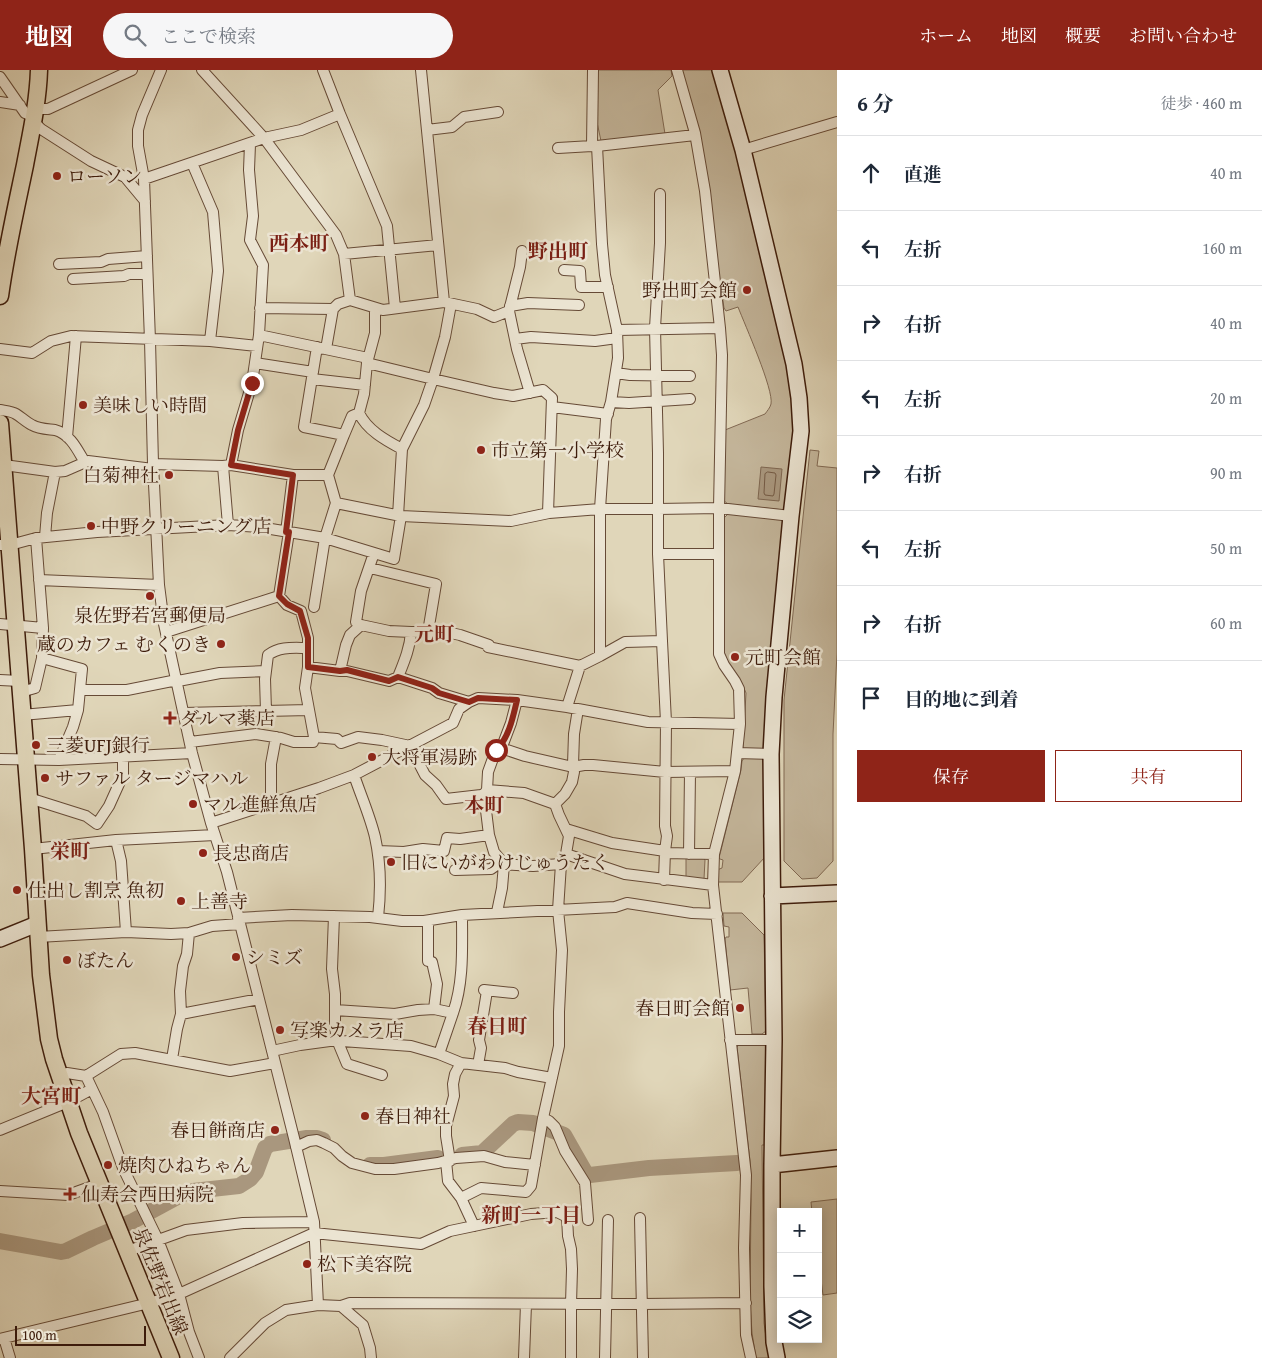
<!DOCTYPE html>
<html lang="ja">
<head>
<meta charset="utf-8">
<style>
  :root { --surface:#fff; --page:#f6f6f7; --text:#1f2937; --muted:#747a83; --line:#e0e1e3; --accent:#8f2418 }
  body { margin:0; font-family:"Gentium Book Plus","Noto Serif JP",serif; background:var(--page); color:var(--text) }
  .controls { position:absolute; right:15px; bottom:15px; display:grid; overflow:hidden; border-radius:0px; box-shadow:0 2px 12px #0003 }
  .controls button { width:45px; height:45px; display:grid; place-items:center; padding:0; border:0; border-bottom:1px solid var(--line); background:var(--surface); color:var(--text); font:25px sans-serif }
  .scale { position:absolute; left:15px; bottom:12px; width:131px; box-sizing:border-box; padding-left:5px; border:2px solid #3e1c0b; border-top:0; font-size:14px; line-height:18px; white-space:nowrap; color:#3e1c0b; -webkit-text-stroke:4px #ebe4d2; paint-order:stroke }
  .stop { position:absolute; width:15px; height:15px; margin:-11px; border:4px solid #8f2418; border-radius:50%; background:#fff }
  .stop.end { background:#8f2418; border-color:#fff; box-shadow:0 1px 5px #0008 }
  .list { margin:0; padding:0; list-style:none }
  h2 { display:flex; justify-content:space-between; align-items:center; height:65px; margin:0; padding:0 20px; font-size:21px }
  h2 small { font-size:16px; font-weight:400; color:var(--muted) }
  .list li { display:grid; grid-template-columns:32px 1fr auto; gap:15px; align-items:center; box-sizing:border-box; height:75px; padding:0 20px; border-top:1px solid var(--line) }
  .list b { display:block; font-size:19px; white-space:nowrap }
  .list em { font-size:16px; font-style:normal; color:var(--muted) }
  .actions { display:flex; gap:10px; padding:15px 20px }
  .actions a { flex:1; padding:11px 0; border:1px solid var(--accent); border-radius:0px; text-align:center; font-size:18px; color:var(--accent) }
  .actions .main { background:var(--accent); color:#fff }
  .icon { flex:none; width:28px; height:28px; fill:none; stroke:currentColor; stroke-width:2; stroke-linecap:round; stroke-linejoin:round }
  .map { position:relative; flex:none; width:837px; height:1288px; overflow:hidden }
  header { display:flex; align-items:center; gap:30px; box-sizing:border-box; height:70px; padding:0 25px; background:var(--accent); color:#fff }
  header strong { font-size:24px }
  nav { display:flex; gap:28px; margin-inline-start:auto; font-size:18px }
  .search { width:350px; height:45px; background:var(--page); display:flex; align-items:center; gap:12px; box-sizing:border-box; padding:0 18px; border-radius:28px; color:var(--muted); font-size:19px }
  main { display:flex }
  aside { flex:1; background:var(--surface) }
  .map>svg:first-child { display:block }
  .green { fill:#c4b69b; stroke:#816953 }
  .water { fill:#a9977e; stroke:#7e6650 }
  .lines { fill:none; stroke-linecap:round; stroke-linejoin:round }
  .shore { stroke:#745a44; stroke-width:1 }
  .river { stroke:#a9977e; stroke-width:16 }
  .street-casing { stroke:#664a36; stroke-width:12 }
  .secondary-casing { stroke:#3e1c0b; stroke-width:18 }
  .primary-casing { stroke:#3e1c0b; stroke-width:19 }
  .street { stroke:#ebe4d2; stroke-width:10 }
  .secondary { stroke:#ebe4d2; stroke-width:15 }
  .primary { stroke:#e0d6b9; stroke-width:16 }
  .route { stroke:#8f2418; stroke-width:6 }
  .poi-dot { fill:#8f2418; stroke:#ebe4d2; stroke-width:2 }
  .labels { text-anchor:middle; stroke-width:5; stroke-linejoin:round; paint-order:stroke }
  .poi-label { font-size:19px; fill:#3e1c0b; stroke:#ebe4d2; text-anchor:start }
  .street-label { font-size:19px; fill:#3e1c0b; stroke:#ebe4d2 }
  .neighbourhood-label { font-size:20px; font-weight:bold; fill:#7a1f14; stroke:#ebe4d2 }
</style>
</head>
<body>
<header>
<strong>地図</strong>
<div class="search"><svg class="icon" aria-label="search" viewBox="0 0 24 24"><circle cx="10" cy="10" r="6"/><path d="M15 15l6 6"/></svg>ここで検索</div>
<nav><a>ホーム</a><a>地図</a><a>概要</a><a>お問い合わせ</a></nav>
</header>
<main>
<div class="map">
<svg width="837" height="1288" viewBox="0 0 837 1288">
  <rect width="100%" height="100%" fill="#e0d6b9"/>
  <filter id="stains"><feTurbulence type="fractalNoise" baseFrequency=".004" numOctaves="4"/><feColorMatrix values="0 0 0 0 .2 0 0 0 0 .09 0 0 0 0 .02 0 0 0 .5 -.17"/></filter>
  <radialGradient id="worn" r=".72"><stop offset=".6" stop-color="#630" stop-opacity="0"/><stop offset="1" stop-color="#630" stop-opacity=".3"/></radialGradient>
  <path class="green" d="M595,0h76l1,6 -14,14 7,44 -64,7 -4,-19z
    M682,0h33l76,298 4,53 -8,85 -3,4 -56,-6 -5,-4 2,-70 40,-16c2,-3 5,-6 6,-10 3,-14 -26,-79 -33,-97l-12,4 -2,-3 -27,-178z
    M810,380l9,1 -2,15 20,2v185l-4,81v127l-16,17 -15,1 -18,-18v-161z
    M728,444l55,5 2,2 -21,228h-19l-2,-2 3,-54 -5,-12 -12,-15 -6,-14v-133z
    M744,688h18l4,4 -1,95 -23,25h-24l-1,-12 5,-2 1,-8 -3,-1 -1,-1 22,-88 1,-9z
    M686,785l17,2 2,3 -1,19 -18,-1z
    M723,843h19l22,22 2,96 -4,3h-10l-4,-46 -18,2 -5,-51 1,-2h3v-10l-5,-1z
    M740,974l26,1 1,2 -2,98h-3l2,178 5,35h-13l-4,-25 -2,-31 1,-102 -1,-39 -13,-114z
    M837,1129v94l-14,2 -5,-39v-44h-6l-1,-10z"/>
  <path class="water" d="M761,397l21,2 -3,32 -21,-2z"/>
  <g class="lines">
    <path class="shore" d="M768,402l7,1 1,2 -2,19 -1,2 -8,-1 -1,-2 1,-19z"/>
    <path class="river" d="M462,1085l20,-2 31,-29 5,-2 15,1 31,12 21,37 5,3 59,-7 88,-5
      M370,1095h14l54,-7
      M0,1171l61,11 5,-1 27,-13 40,-17 48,-26 12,-4 46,-5 11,-7 6,-7 9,-24 5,-4 37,-6h10l6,2"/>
    <defs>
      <path id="street" d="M161,0l-19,45 -4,15v16l6,33 6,161 3,124 6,121 5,39 28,129 19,70 16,49 67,266 20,84 4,83
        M202,0l62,68 72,97 8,19 6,46 33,10 61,-8 33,7 17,8 15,-6
        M323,0l17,44 47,112 8,82
        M421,0l23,232
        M593,0l-1,76h5l5,98 3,31 12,55 1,28 -7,44 -5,17 -6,90v147
        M677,0l18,63 10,58 15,137 2,27 -3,153v146l5,11 11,16 4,8 1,35 -5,47 -21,83 -1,31 33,290 -2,73 2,87 5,23
        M0,7l25,36 9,4
        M0,32l20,3
        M36,39h12l84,-39
        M34,52l7,7 50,32 34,16 20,24
        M427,60l25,-3 12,-10 34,-5
        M250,74l-1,26 4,46 -3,24 13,25 -4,70 -7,48 -14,47 -7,35 62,10
        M597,76l98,-11
        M558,78l34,-2
        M743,80l94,-28
        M192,93l21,49 5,59 -8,70
        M144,109l120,-41 37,-8 39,-16
        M522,181l-2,16 -11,44 8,38 13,44
        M344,184l94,-9
        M59,194l42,-2 7,-3 39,-3
        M564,200l16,1 1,16h27
        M73,209l51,-3 5,-2h18
        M510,236l18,-3 51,2
        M260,238l73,1 5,-5 12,-4
        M617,260l103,-2
        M259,265l109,23
        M515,269l16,-2 64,4 22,-3
        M317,277l-13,80 40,8 8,-19 7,-3 5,-19 3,-31 8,-30v-25
        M0,279l32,4 19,-12 20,-5 139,5 47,5
        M326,279l7,-40
        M255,293l58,9
        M367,293l66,16 12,-42 6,-33
        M616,303l14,2 60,1
        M312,309l53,6
        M611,332l18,1 61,-4
        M552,337l56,7
        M0,340c5,1 11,1 16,4 5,3 10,8 16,11 7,4 15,4 23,5 15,4 22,19 29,31
        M359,343c8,17 26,27 43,36
        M67,367l9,-101
        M153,394l70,2 8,-1
        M4,395l51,7 10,-1 23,-10 65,8
        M223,396l5,59
        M336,433l65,13 110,5 38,-8 51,-4h58l61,-1 72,8
        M398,446l4,-67 22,-44 9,-26 61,14 19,3 30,-6 9,8 -4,115
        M286,462l7,-57h35
        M45,467l2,-24 8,-41
        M0,475h10l26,-7 61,-6 131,-7 31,2 66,11 69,21 7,-43
        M658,484h60
        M370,498l66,16 -8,48
        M39,510l120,5
        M279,526l8,9 14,6 7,27v29l-3,21 9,49 23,2 4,4 17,-6 24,3 28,6 15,29 11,10 10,14 35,-4 3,-1 3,-4 1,-18 8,-22 7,-6 8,-21 6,-23
        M314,537l11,-69 11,-35 -8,-28 16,-40
        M0,554l43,4
        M361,555l-5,-3 5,-31 13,-38
        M166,562l113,-36 10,-64
        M662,571l4,81 -1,104 2,10 -2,15 -1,29
        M488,577l92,19 20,-10 25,-14 37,-1 -4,-87v-101l-3,-125 5,-85v-49
        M42,588l40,11 -4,41 -5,17 -14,33
        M308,597l32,4 6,-26 4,-10 11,-10 28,6 22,1 31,-1 18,4 29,10
        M340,601h7l42,10 9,-4 34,11 7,5 30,9
        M398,607c6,-15 12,-29 13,-45
        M0,610l20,1
        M178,611l42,-8 46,-2
        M80,620h47l50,-10
        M21,622l14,-4 7,-30 1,-30 -7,-90
        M567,637l13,-41
        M266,641l-1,-32 3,-24c12,-9 26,-7 40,-7
        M184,643l125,-3
        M22,645l56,-5
        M190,672l66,-8 25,4 13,4h19l1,-5
        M498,677l27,9 48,11 11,-2h9l72,7 70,-1
        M737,683l34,1
        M0,689l59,1 133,-7
        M354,705c7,21 16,41 21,62 6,27 6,54 3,81
        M487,720l37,3 31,11
        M484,724l5,41 5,17 10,12 -2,24 -5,24
        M29,728l57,18 11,8 12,-18 14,-31v-18
        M271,734v-40l5,-27
        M211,753l108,-35 35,-13 99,-52 6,-14 10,-7 9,-4 39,2 50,7 81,15 92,2
        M566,759l46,14 53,8
        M116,770l5,21 5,71
        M33,779l83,-9 99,-5
        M378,781l26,1 19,-3 21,2 3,-13 13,1 29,-4
        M665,783l49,1
        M566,784l59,20 88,11
        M689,784l1,-82
        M455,800l36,-1 7,-5 35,2 28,-2
        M334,846l-2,53 3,25v33l2,13 10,24 35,11
        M238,848l54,-3 78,2 32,4h22l38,-6 153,-8 12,-4 65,10 25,1
        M428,851v40l4,1 5,22 -3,25
        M38,867l88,-5 45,2 18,-1 23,-7 28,-2
        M484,920l29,3
        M335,940l60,4 23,-4 16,-1 19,4 -14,41
        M453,943c11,-31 9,-66 9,-98
        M181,944l78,-15
        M730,970h44
        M272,981l28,-6 37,-5 5,1 69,5 28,8 22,9 44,5 13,4 34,6
        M172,989l5,-30 4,-15 -1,-23 3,-25 4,-12 2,-21
        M478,995l3,-17 -2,-8 8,-49
        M86,1006l17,36 20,56 35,72 21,54 10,38 10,26
        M60,1007l7,-4 19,3 35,-22 14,-1 95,18 45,-8
        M543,1048l6,3 6,6 10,24 20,32 3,37
        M0,1060l68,-28 24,-13
        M296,1077l13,-6 8,-1 7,3 10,5 8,8 10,7 23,6h19l44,-6 18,-5 28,-2 21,6 30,3
        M446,1091l2,20 13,17 13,28
        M450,1091l-4,-25v-10l8,-30 -1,-12 2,-10 6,-11
        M0,1121l68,4 25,-9 6,-5
        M461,1128l20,-10 45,4 5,-6 12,-68 16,-72v-34l3,-62 -4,-40 3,-46 5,-10 3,-18 -10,-21 -4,-11 10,-10 7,-12 2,-10 -1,-7 1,-31 4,-25
        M640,1148l3,140
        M128,1181l58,-21 57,-7 71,-1
        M341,1236l9,-3 292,1 104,-1
        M4,1268l6,20
        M0,1269l149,-36 30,-9 135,-61 107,11 29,-13 81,-17 26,-2 10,5 1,19 3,13 1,20 -1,35v54
        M230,1288l35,-35 21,-13 32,-5 23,1 22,19 7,23 1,10
        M524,1288l2,-54
        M605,1288l3,-138"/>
      <path id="secondary" d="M720,0l23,80 51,214 5,34 2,33 -10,85 -17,181 -3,57 3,286 -2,125v121l2,56 3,16
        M772,826l65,-3
        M0,869l37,-15
        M772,1095l65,-7"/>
      <path id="primary" d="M0,226c6,-44 16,-88 25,-131 6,-32 13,-63 14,-95
        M0,353l33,426 8,126 8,64 5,20 25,74 92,225"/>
    </defs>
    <use href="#street" class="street-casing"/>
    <use href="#secondary" class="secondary-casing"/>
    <use href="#primary" class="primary-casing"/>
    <use href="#street" class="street"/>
    <use href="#secondary" class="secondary"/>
    <use href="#primary" class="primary"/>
  </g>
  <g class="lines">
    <path class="route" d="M252,313l-14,47 -7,35 62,10 -7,57h3l-10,64 8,8 13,7 8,27v29l32,4 7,-1 42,11 9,-4 34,11 7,5 30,9 9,-4 39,2c-4,17 -8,38 -21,50"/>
  </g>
  <g class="poi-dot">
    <circle cx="57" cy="106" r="5"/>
    <circle cx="747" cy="220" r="5"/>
    <circle cx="83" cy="335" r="5"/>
    <circle cx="481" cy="380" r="5"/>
    <circle cx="169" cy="405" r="5"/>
    <circle cx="91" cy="456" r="5"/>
    <circle cx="150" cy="526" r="5"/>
    <circle cx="221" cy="574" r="5"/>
    <circle cx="735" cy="587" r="5"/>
    <path d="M167.5 640.5h5v5h5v5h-5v5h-5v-5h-5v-5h5z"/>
    <circle cx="36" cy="675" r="5"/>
    <circle cx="372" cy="687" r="5"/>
    <circle cx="45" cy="708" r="5"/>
    <circle cx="193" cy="734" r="5"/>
    <circle cx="203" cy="783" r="5"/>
    <circle cx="391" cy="792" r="5"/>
    <circle cx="17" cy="820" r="5"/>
    <circle cx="181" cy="831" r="5"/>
    <circle cx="236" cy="887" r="5"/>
    <circle cx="67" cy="890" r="5"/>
    <circle cx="740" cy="938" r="5"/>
    <circle cx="280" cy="960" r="5"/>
    <circle cx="365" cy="1046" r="5"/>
    <circle cx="275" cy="1060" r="5"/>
    <circle cx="108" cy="1095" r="5"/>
    <path d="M67.5 1116.5h5v5h5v5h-5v5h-5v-5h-5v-5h5z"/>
    <circle cx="307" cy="1194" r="5"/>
  </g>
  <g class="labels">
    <g class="poi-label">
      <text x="67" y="113">ローソン</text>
      <text x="737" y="227" text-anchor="end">野出町会館</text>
      <text x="93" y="342">美味しい時間</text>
      <text x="491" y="387">市立第一小学校</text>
      <text x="159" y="412" text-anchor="end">白菊神社</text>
      <text x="101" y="463">中野クリーニング店</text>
      <text x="150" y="552" text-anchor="middle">泉佐野若宮郵便局</text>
      <text x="211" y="581" text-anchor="end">蔵のカフェ むくのき</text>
      <text x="745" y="594">元町会館</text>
      <text x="180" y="655">ダルマ薬店</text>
      <text x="46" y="682">三菱UFJ銀行</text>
      <text x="382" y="694">大将軍湯跡</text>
      <text x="55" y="715">サファル タージマハル</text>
      <text x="203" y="741">マル進鮮魚店</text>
      <text x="213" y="790">長忠商店</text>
      <text x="401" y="799">旧にいがわけじゅうたく</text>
      <text x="27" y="827">仕出し割烹 魚初</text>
      <text x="191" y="838">上善寺</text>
      <text x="246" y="894">シミズ</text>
      <text x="77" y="897">ぼたん</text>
      <text x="730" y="945" text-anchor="end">春日町会館</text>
      <text x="290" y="967">写楽カメラ店</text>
      <text x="375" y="1053">春日神社</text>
      <text x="265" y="1067" text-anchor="end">春日餅商店</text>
      <text x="118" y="1102">焼肉ひねちゃん</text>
      <text x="81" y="1131">仙寿会西田病院</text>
      <text x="317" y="1201">松下美容院</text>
    </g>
    <g class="street-label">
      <text transform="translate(161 1211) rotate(68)" y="7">泉佐野岩出線</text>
    </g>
    <g class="neighbourhood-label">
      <text x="299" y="180">西本町</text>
      <text x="558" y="188">野出町</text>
      <text x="434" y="571">元町</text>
      <text x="484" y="742">本町</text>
      <text x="70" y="788">栄町</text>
      <text x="497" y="963">春日町</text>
      <text x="51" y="1033">大宮町</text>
      <text x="531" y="1152">新町一丁目</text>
    </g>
  </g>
  <rect width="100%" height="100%" filter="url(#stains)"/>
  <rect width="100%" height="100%" fill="url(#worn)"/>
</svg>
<div class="controls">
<button>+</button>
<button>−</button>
<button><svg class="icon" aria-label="layers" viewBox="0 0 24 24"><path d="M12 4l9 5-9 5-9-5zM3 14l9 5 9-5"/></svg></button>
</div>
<div class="scale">100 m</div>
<div class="stop" style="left:496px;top:680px"></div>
<div class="stop end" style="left:252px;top:313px"></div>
</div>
<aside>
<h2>6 分<small>徒歩 · 460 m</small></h2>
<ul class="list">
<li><svg class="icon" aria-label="ahead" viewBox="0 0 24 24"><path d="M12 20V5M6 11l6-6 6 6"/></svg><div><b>直進</b></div><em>40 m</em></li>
<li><svg class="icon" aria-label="left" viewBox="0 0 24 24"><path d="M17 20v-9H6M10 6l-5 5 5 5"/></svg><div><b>左折</b></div><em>160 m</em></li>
<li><svg class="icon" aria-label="right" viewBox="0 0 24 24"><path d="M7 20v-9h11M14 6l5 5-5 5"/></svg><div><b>右折</b></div><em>40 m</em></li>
<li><svg class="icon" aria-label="left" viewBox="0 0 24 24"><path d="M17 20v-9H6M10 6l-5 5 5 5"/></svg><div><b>左折</b></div><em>20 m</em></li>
<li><svg class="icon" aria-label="right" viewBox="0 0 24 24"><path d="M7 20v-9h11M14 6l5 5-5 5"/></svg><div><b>右折</b></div><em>90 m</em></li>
<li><svg class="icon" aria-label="left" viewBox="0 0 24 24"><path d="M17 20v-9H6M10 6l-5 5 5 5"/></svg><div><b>左折</b></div><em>50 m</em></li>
<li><svg class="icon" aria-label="right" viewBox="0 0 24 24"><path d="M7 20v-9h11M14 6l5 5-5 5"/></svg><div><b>右折</b></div><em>60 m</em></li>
<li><svg class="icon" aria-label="arrive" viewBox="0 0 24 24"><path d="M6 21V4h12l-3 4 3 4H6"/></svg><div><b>目的地に到着</b></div></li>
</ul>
<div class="actions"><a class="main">保存</a><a>共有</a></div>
</aside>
</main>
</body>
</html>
